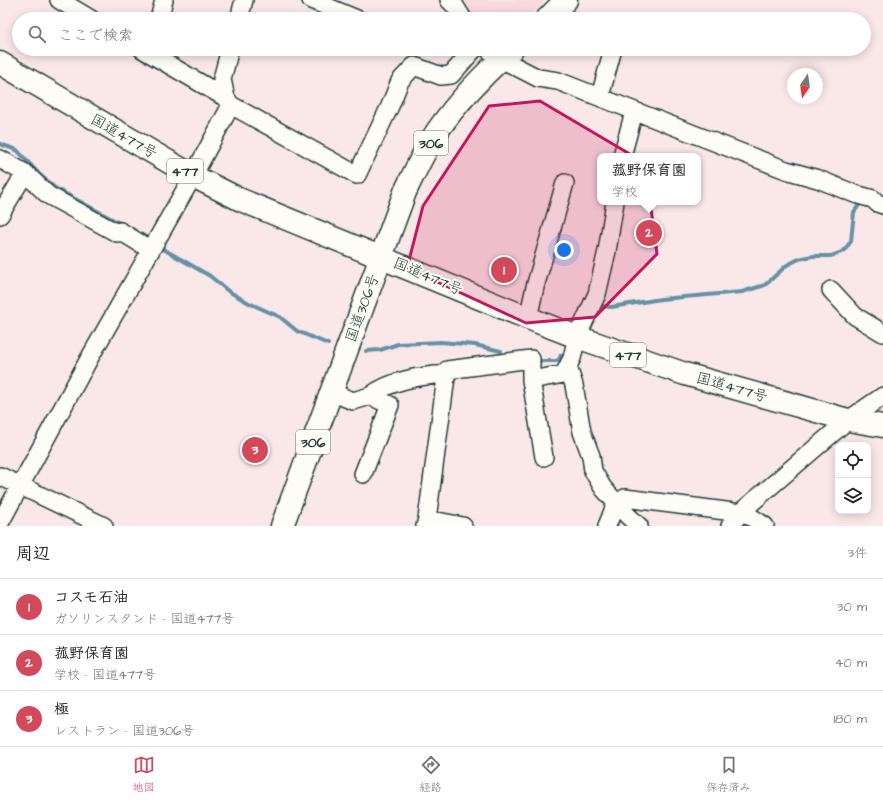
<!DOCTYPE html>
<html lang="ja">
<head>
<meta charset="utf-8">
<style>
  :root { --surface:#fff; --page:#f2f2f2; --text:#222; --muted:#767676; --line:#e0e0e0; --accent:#d1495b }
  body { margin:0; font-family:"Architects Daughter","Klee One",sans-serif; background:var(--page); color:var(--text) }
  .controls { position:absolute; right:12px; bottom:12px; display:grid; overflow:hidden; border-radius:8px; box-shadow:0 2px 10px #0003 }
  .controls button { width:36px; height:36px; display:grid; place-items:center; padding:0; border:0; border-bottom:1px solid var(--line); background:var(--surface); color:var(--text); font:20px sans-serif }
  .compass { position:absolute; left:787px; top:68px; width:36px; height:36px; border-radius:50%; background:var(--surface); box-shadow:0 2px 10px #0003; rotate:193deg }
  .you { position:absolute; left:564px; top:250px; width:14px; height:14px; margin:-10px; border:3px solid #fff; border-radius:50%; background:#1a73e8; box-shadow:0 0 0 6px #1a73e833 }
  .badge { display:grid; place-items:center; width:26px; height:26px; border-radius:50%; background:var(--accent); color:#fff; font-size:13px; font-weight:700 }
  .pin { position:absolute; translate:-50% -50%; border:2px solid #fff; box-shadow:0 1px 4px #0006 }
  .popup { position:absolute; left:597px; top:153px; width:104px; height:52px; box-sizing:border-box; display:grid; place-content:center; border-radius:8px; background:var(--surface); filter:drop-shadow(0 1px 3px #0005); font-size:13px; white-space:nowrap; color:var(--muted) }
  .popup b { font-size:15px; color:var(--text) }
  .popup::after { content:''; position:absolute; left:50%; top:100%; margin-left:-8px; border:8px solid transparent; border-top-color:var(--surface) }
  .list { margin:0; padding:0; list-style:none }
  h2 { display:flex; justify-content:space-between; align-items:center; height:52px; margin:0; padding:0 16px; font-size:17px }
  h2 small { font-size:13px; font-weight:400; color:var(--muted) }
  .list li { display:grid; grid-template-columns:26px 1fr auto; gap:12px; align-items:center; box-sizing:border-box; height:56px; padding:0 16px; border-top:1px solid var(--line) }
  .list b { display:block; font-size:15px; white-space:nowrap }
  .list p { margin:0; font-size:13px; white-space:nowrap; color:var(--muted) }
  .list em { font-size:13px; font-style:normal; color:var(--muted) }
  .icon { flex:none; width:22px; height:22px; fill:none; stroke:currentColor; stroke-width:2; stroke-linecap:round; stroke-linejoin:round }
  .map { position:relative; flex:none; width:883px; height:526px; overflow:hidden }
  .search { position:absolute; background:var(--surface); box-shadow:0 2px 10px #0003; left:12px; right:12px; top:12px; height:44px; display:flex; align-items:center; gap:10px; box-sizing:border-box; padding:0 14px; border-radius:22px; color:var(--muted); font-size:15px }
  .sheet { height:220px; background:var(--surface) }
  nav { display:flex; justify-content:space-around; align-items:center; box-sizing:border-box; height:56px; border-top:1px solid var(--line); background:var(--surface); font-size:11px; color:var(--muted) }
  nav a { display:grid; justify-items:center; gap:2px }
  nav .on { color:var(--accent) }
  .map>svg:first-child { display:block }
  .built { fill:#f8dadf }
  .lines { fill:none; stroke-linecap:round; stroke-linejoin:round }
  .stream { stroke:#6591a5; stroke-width:4 }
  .minor-casing { stroke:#1f3d34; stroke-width:20 }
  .highway-casing { stroke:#1f3d34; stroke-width:25 }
  .minor { stroke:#fdfcf7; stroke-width:17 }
  .highway { stroke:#fdfcf7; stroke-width:22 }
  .marked { fill:#c2185b; fill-opacity:0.2; stroke:#c2185b; stroke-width:3; stroke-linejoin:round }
  .labels { text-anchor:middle; stroke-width:4; stroke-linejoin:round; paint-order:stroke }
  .shield { fill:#fdfcf7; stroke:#62766e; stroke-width:1 }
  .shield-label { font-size:14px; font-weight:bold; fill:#1f3d34 }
  .street-label { font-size:15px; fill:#1f3d34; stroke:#fdfcf7 }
</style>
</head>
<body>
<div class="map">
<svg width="883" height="526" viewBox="0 0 883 526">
  <rect width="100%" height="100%" fill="#fae8e9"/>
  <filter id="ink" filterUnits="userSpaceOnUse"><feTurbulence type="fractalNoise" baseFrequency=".025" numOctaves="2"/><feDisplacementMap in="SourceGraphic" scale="8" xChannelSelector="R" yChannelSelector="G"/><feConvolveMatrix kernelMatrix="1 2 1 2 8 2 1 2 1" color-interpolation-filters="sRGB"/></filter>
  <g filter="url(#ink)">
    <path class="built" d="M456,0h90l-20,18 -6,1h-48z"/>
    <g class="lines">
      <path class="stream" d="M0,144l17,6 23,25 15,13 68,37
        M158,246l52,30 18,15 21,12 31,14 17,14 31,13
        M601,306l10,1 50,-8 81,-7 23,-7 22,-20 12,-6 13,-3h19l13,-5 7,-10 3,-29 5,-7
        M366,351l14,-1 18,-6 43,-2 34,3 26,6
        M541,361h14l4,-1 2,-5"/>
      <defs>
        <path id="minor" d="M59,0l32,19
          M311,0l46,19
          M449,0l6,6 8,13
          M159,19l5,-19
          M239,19l5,-19
          M488,49l13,10 37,19 20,3 228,89 32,9 37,15 18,5 4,4 6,2
          M226,98l-4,-19 8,-30
          M601,98l1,-9 11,-40
          M231,105l126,70 33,-69 10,-25 14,-15 27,10 10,-1 23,-26
          M622,156l12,-44
          M0,159l25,14 23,22 69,38 3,-2 31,19
          M0,215l25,-42
          M831,290l24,26 28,17
          M528,318l7,-31 30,-104
          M568,367l6,18 8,47 9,24 2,15 10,17 25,28 11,10
          M531,380l33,-6 8,-16 5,-21 20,-43 10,-43 8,-49
          M331,392l22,9 17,-5 20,9 -27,69
          M370,396c21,-16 50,-20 76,-22
          M0,476l104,50
          M742,511l23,15
          M427,519l36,7
          M0,523l89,-164 104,-183 38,-71 -5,-7 -84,-49
          M425,526l2,-7 20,-149 84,-11v21l13,77
          M607,526l9,-23 9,-5 116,15
          M730,526l12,-15 106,-91 35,-24"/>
        <path id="highway" d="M547,19l19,-19
          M0,63l193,113 48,24 287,118 49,19 108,37 163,46 35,6
          M282,526l123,-334c10,-21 20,-43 33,-62 21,-30 47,-57 74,-81"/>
      </defs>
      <use href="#minor" class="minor-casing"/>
      <use href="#highway" class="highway-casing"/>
      <use href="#minor" class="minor"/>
      <use href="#highway" class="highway"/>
    </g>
  </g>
  <path class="marked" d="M540,101l105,62 12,91 -62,63 -69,6 -119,-55 16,-62 66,-100z"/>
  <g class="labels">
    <g class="shield">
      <rect x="414" y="131" width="34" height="24" rx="3"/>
      <rect x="167" y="159" width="36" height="24" rx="3"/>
      <rect x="610" y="343" width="36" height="24" rx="3"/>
      <rect x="296" y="430" width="34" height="24" rx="3"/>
    </g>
    <g class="shield-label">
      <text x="431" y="148">306</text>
      <text x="185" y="176">477</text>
      <text x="628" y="360">477</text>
      <text x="313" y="447">306</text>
    </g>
    <g class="street-label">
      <text transform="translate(124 136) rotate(30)" y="5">国道477号</text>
      <text transform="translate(428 276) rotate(23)" y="5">国道477号</text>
      <text transform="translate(362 308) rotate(-70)" y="5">国道306号</text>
      <text transform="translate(732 387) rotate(16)" y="5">国道477号</text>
    </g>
  </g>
</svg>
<div class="controls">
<button><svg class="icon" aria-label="locate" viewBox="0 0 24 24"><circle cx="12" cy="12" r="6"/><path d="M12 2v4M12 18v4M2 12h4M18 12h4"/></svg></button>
<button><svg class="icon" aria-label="layers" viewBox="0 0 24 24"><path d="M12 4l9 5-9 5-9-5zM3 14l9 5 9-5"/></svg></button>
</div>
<svg class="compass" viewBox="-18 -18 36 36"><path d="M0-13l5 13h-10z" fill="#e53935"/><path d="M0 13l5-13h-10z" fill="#767676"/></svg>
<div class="you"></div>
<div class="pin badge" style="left:504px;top:270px">1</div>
<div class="pin badge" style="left:649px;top:233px">2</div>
<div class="popup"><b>菰野保育園</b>学校</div>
<div class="pin badge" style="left:255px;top:450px">3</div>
<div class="search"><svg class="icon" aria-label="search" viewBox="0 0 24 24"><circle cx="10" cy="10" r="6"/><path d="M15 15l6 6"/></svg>ここで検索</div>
</div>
<section class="sheet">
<h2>周辺<small>3件</small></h2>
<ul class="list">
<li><span class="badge">1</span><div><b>コスモ石油</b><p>ガソリンスタンド · 国道477号</p></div><em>30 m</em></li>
<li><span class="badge">2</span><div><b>菰野保育園</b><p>学校 · 国道477号</p></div><em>40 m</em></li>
<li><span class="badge">3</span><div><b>極</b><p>レストラン · 国道306号</p></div><em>180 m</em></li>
</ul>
</section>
<nav>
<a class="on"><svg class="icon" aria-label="map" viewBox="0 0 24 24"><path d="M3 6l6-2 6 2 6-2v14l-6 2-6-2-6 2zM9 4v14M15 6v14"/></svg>地図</a>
<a><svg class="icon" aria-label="directions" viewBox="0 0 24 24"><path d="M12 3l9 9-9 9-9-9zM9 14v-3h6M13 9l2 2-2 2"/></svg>経路</a>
<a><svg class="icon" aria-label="saved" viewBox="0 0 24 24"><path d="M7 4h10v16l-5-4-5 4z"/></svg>保存済み</a>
</nav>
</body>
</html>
